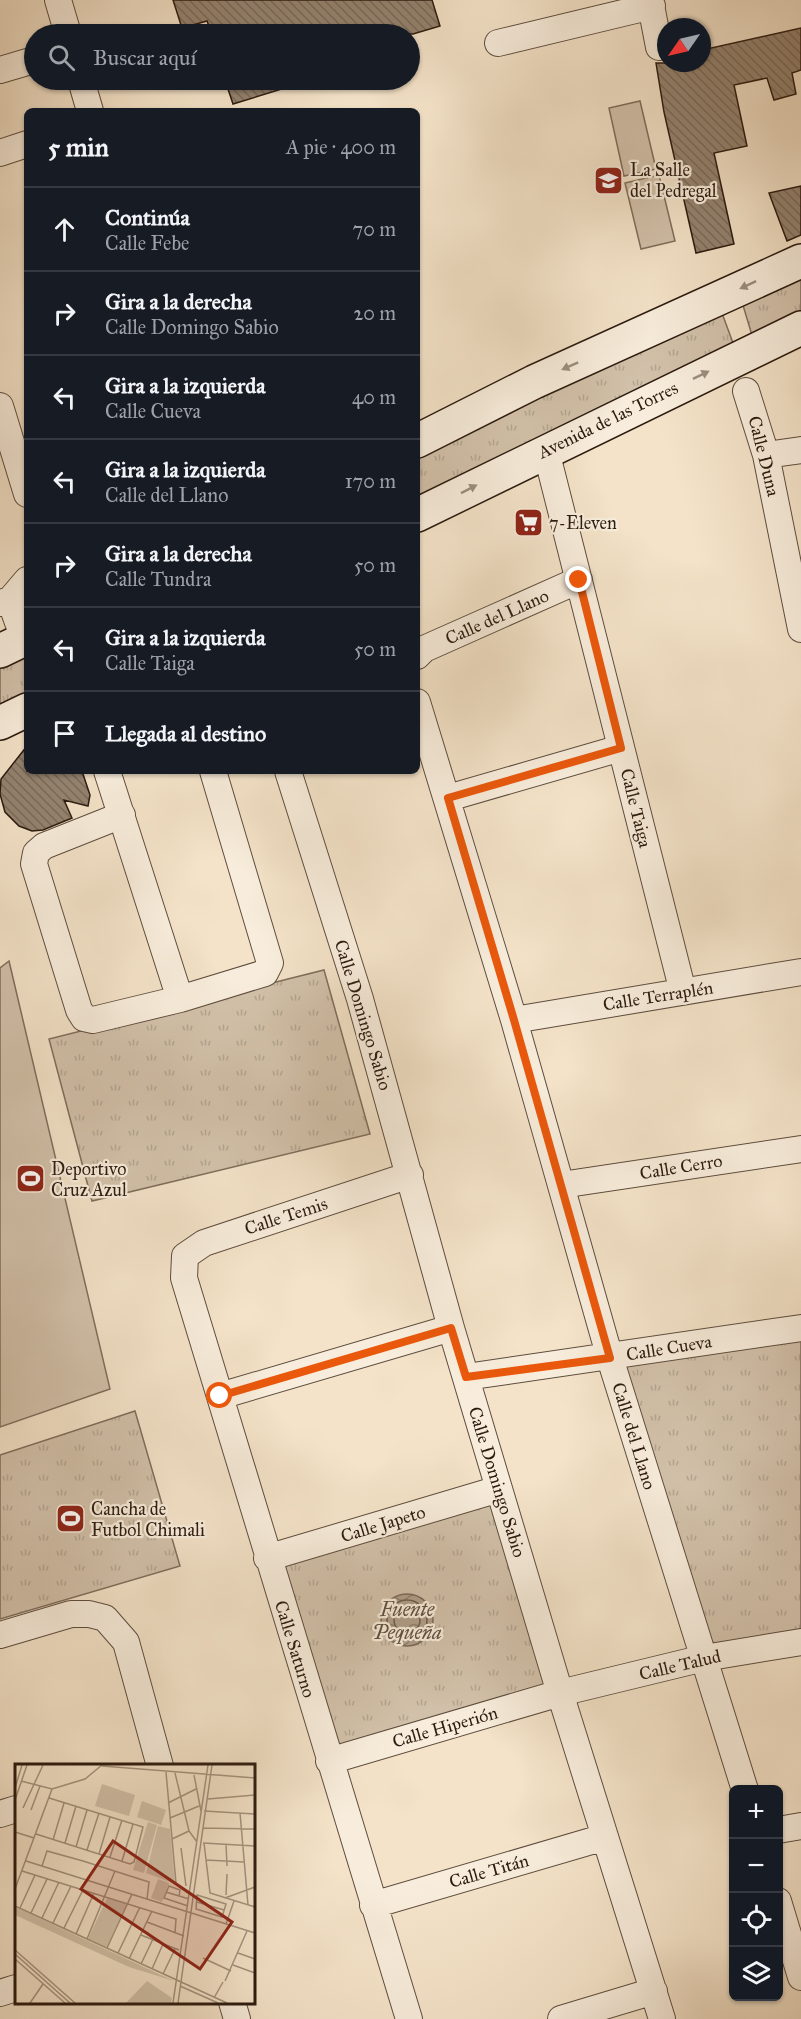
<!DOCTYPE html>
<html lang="es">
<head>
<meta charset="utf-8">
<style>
  :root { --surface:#171b24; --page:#242831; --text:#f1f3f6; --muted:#9ea1a6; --line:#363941 }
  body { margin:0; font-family:"IM FELL Great Primer",serif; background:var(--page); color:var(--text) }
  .controls { position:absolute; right:18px; bottom:18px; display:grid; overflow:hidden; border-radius:9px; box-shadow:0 2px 4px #0004 }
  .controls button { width:54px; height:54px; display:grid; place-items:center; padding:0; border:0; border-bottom:2px solid var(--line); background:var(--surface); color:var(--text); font:30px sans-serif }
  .compass { position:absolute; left:657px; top:18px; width:54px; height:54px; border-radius:50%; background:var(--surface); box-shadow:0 2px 4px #0004; rotate:236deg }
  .stop { position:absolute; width:18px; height:18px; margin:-14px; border:4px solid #ea580c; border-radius:50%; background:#fff }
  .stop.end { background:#ea580c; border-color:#fff; box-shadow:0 2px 6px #0008 }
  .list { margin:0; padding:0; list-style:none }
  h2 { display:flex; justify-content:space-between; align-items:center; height:78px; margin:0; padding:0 24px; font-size:26px }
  h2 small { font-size:20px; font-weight:400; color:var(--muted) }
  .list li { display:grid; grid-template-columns:39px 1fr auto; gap:18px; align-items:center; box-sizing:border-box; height:84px; padding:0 24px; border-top:2px solid var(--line) }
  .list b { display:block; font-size:22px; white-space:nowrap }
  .list p { margin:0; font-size:20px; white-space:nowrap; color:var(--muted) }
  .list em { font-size:20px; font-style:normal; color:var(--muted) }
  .icon { flex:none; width:33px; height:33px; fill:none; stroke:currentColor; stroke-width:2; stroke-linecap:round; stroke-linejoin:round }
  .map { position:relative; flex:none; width:801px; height:2019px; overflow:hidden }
  .search { position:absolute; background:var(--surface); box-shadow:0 2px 4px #0004; left:24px; top:24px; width:396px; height:66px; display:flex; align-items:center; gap:15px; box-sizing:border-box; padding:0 21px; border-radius:33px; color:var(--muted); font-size:22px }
  .panel { position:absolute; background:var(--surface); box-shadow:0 2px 4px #0004; left:24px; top:108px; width:396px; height:666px; border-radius:9px }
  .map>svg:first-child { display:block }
  .grass { fill:#d2c1aa; stroke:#7f6e5d; stroke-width:1.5 }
  .park { fill:url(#park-tufts); stroke:#7f6e5d; stroke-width:1.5 }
  .water { fill:url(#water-waves); stroke:#7b6a59; stroke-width:1.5 }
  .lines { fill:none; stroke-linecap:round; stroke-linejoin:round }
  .shore { stroke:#6e5d4d; stroke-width:1.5 }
  .building { fill:url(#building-back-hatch); stroke:#2c1b10; stroke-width:1.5 }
  .street-casing { stroke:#5e4d3e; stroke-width:28 }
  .secondary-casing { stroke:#2c1b10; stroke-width:36 }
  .street { stroke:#f8eddc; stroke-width:26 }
  .secondary { stroke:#f8eddc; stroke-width:33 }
  .oneway { fill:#9c8e80 }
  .route { stroke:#ea580c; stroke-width:8 }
  .labels { text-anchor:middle; stroke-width:4.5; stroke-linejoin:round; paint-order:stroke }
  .poi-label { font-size:18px; fill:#2c1b10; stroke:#f8eddc; text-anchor:start }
  .street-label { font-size:18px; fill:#2c1b10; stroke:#f8eddc }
  .water-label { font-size:20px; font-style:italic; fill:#615041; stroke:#f8eddc }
  .inset-road { fill:none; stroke:#a4937f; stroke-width:1.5 }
  .view { fill:#8f2418; fill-opacity:0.15; stroke:#8f2418; stroke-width:3 }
  .inset-edge { fill:none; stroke:#2c1b10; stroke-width:3 }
</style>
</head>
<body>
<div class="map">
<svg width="801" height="2019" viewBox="0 0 801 2019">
  <defs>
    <pattern id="park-tufts" width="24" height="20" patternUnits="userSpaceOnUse" patternTransform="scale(1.5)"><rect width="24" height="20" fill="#d2c1aa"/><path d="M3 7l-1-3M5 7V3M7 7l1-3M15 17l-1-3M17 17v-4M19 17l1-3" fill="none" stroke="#b4a591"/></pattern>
    <pattern id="water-waves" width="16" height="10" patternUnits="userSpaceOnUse" patternTransform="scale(1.5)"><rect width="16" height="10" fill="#b09f8a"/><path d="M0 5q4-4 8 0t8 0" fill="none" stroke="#8f816f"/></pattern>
    <pattern id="building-back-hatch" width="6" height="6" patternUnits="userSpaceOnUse" patternTransform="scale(1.5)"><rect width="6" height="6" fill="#948370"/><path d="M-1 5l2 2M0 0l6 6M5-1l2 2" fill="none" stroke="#796a5b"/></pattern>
  </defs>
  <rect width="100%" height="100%" fill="#f4e3c9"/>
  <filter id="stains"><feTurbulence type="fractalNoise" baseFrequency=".00333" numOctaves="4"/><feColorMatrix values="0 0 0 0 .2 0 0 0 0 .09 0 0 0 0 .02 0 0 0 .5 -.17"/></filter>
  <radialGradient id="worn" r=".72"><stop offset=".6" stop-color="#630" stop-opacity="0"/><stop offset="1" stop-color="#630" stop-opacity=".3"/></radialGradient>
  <path class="grass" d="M640,101l16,68 -32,7 -15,-68z
    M659,175l16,66 -34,8 -16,-66z
    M9,961l101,428 -110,38v-459z"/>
  <path class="park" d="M801,264v56l-47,22 -15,-50z
    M719,305l17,46 -319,156v-60z
    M27,630v79l-27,13v-79z
    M324,970l46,164 -278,67 -43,-162z
    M801,1337v296l-93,14 -91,-280z
    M135,1411l45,155 -180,53v-164z
    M496,1496l61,195 -227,67 -61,-199z"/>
  <path class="water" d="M381 1620a26 26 0 1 1 52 0a26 26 0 1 1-52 0Z"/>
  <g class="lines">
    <path class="shore" d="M387 1620a20 20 0 1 1 40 0a20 20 0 1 1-40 0Z
      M394 1620a13 13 0 1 1 26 0a13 13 0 1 1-26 0Z"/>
  </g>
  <path class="building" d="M173,0h259l8,26 -27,8h-201l-5,-13 -25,7z
    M801,28v42l-9,3 4,21 -22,6 -7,-22 -33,7 13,61 -33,7 20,91 -38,9 -32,-141 -8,-49h46v-13z
    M225,80h72l1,4 -65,20z
    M801,186v49l-14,6 -18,-48z
    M27,746v25h55l8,24 -2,11 -24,-6 8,18 -29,12 -11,1 -13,-5 -14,-14 -5,-18 1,-15z"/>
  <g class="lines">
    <defs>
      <path id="street" d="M58,0l10,34
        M650,0l9,47
        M498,43l154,-37
        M0,70l34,-10
        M81,80l9,31
        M0,153l27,-9
        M746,391l20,64 35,174
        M0,406l27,88
        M546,451l137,541
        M766,455l35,-5
        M10,600l14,39
        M0,603l10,-3 17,-20
        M417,656l7,-7 155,-69
        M417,702l97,318 96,338 135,432
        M107,771l73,228
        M288,771l72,228 91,329 109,365 102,326
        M448,798l173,-50
        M122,815l-78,31 -8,7 -2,11 45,146 5,8 9,2 87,-21 85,-26 5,-10 -57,-192
        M514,1020l287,-48
        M561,1185l240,-36
        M466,1377l335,-49
        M220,1396l231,-68
        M267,1558l232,-69
        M0,1635l71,-21h18l16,4 21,24 34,124
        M329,1761l231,-68 144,-35 97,-16
        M0,1814l16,-5
        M778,1830l23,-4
        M778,1901l23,76
        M373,1905l232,-68
        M0,1993l16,-5
        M232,2002l5,17
        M409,2019l-225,-741 1,-22 19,-13 206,-68
        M561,2019l93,-28"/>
      <path id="secondary" d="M417,441l117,-59 267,-121
        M417,515l384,-187
        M0,651l27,-13
        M0,723l27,-13"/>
    </defs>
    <use href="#street" class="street-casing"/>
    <use href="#secondary" class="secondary-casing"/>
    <use href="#street" class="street"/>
    <use href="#secondary" class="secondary"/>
  </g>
  <defs><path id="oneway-solid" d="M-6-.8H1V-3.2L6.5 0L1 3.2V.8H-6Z" transform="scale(1.5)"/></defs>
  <g class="oneway">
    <use href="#oneway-solid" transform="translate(748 285) rotate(155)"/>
    <use href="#oneway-solid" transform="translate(570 366) rotate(156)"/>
    <use href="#oneway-solid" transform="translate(701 375) rotate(-26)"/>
    <use href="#oneway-solid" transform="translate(469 489) rotate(-27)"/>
  </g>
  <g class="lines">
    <path class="route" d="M220,1396l231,-68 15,49 144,-19 -96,-338 -66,-222 173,-50 -42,-168"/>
  </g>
  <defs>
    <symbol id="school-square" viewBox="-11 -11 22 22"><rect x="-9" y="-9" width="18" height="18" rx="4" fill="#8f2418" stroke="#f8eddc"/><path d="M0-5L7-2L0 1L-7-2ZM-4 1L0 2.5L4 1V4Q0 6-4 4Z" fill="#fff"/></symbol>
    <symbol id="supermarket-square" viewBox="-11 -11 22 22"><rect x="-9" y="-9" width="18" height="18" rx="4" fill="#8f2418" stroke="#f8eddc"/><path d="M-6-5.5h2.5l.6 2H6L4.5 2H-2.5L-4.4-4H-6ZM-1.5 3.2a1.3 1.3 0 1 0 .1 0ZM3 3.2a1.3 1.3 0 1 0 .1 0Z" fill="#fff"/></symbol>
    <symbol id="stadium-square" viewBox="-11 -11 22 22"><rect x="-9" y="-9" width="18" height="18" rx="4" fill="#8f2418" stroke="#f8eddc"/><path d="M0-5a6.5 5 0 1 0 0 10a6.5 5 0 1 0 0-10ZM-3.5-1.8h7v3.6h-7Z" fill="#fff"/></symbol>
  </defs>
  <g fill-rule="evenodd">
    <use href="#school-square" x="592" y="164" width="33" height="33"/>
    <use href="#supermarket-square" x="512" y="506" width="33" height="33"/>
    <use href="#stadium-square" x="14" y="1162" width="33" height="33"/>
    <use href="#stadium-square" x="54" y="1502" width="33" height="33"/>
  </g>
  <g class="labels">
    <g class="poi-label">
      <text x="630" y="176">La Salle<tspan x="630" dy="21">del Pedregal</tspan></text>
      <text x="549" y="529">7-Eleven</text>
      <text x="51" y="1175">Deportivo<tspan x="51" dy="21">Cruz Azul</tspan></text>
      <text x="91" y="1515">Cancha de<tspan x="91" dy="21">Futbol Chimali</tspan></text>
    </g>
    <g class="street-label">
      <text transform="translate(608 420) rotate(-26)" y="6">Avenida de las Torres</text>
      <text transform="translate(764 456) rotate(76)" y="6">Calle Duna</text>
      <text transform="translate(497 617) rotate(-24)" y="6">Calle del Llano</text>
      <text transform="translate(636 808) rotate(76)" y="6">Calle Taiga</text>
      <text transform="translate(658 996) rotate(-9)" y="6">Calle Terraplén</text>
      <text transform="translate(363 1015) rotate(73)" y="6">Calle Domingo Sabio</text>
      <text transform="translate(681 1167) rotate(-9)" y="6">Calle Cerro</text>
      <text transform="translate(286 1216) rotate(-18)" y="6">Calle Temis</text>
      <text transform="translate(669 1348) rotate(-9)" y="6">Calle Cueva</text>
      <text transform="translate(634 1436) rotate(73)" y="6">Calle del Llano</text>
      <text transform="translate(497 1482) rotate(73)" y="6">Calle Domingo Sabio</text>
      <text transform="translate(383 1524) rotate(-17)" y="6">Calle Japeto</text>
      <text transform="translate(295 1649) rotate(73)" y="6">Calle Saturno</text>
      <text transform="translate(680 1665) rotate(-13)" y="6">Calle Talud</text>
      <text transform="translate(445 1727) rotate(-16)" y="6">Calle Hiperión</text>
      <text transform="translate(489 1871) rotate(-16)" y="6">Calle Titán</text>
    </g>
    <g class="water-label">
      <text x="407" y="1616">Fuente<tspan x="407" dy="23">Pequeña</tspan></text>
    </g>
  </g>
  <g transform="translate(15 1764)">
    <rect width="240" height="240" fill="#f4e3c9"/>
    <path d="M127,37l24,9 -5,15 -24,-8zM143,62l12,3 5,55 -29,-11z" fill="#d2c1aa"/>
    <path d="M87,20l33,11 -6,21 -34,-10zM133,58l9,3 -13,48 -11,-3zM143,115l11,4 -7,19 -11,-4zM92,134l20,6 -20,43 -19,-8zM0,143l159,74 -45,-14 -114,-52zM132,217l25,17 -1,5h-45z" fill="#d2c1aa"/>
    <path class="inset-road" d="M87,2l153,12M151,8l10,111M160,9l14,58 8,11M179,11l7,36M6,17l31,8 33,-10 17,-14M0,24l7,-23M193,35l47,-4M0,36l12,-35M153,39l28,-14M8,44l20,-43M16,46l9,-24M189,47l51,3M225,49l8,92M155,54l29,-12M188,64l52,1M0,68l19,6M21,70l94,30 4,-2 9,-35 -94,-29M157,75l17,-8M38,76l11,-37M50,79l11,-37M188,79l52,3M189,79l6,50 45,14M211,80l1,22M61,83l11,-37M166,84l5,38M72,86l12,-37M84,90l11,-37M95,93l12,-37M191,96l38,2M11,97l229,72M107,97l11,-37M27,102l5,-15 36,10 66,21 -2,17M7,107l154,48 -1,14M0,125l37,-100M151,128l23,7M182,131l29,9 -4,13 -26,-8zM211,131l1,-21M164,132l1,-6 -11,-4 -5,12 24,8M210,134l30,-11M182,138l27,8M0,142l212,97M5,144l15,-33M16,149l16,-34M27,154l17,-36M132,158l37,14M38,159l18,-37M211,160l8,-23M49,164l19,-38M61,170l18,-41M126,171l38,15M72,175l28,-68M92,184l25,-54M0,186l60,53M103,189l22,-46M223,189l17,6M0,190l55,49M188,194l28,13M0,195l50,44M114,195l23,-48M126,200l12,-25M218,201l22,8M137,205l11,-25M148,210l12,-25M210,217l22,-50M165,222l38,17M199,234l9,-16M15,239l13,-19M158,239l35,-238M163,239l34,-238"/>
    <path class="view" d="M98,77l119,81 -32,47 -119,-80z"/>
    <rect width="240" height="240" class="inset-edge"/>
  </g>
  <rect width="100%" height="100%" filter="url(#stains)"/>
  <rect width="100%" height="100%" fill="url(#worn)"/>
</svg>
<div class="controls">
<button>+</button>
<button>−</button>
<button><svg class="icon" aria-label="locate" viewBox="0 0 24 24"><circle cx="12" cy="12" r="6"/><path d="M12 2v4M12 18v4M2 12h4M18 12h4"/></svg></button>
<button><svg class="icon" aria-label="layers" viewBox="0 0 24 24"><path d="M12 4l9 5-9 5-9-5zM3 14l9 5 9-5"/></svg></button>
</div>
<svg class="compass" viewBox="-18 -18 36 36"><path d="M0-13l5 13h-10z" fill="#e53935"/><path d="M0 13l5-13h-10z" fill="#9ea1a6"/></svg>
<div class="stop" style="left:220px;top:1396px"></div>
<div class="stop end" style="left:579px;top:580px"></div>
<div class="search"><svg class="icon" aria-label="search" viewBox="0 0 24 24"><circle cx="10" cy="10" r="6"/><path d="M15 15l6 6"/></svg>Buscar aquí</div>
<section class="panel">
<h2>5 min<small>A pie · 400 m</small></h2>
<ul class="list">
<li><svg class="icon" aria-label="ahead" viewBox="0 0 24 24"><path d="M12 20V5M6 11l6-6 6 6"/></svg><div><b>Continúa</b><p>Calle Febe</p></div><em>70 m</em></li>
<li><svg class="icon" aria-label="right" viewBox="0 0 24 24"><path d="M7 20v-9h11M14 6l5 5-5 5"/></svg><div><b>Gira a la derecha</b><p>Calle Domingo Sabio</p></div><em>20 m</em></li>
<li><svg class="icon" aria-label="left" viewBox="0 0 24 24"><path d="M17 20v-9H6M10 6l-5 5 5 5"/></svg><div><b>Gira a la izquierda</b><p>Calle Cueva</p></div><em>40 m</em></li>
<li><svg class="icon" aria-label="left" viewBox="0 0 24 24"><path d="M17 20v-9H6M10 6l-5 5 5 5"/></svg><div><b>Gira a la izquierda</b><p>Calle del Llano</p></div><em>170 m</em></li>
<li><svg class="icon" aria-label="right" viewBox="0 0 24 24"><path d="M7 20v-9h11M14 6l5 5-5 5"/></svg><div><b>Gira a la derecha</b><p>Calle Tundra</p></div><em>50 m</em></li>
<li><svg class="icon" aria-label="left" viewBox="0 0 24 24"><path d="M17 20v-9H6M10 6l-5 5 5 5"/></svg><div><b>Gira a la izquierda</b><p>Calle Taiga</p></div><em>50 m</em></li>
<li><svg class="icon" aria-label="arrive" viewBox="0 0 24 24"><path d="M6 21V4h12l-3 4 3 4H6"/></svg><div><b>Llegada al destino</b></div></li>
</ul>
</section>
</div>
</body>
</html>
